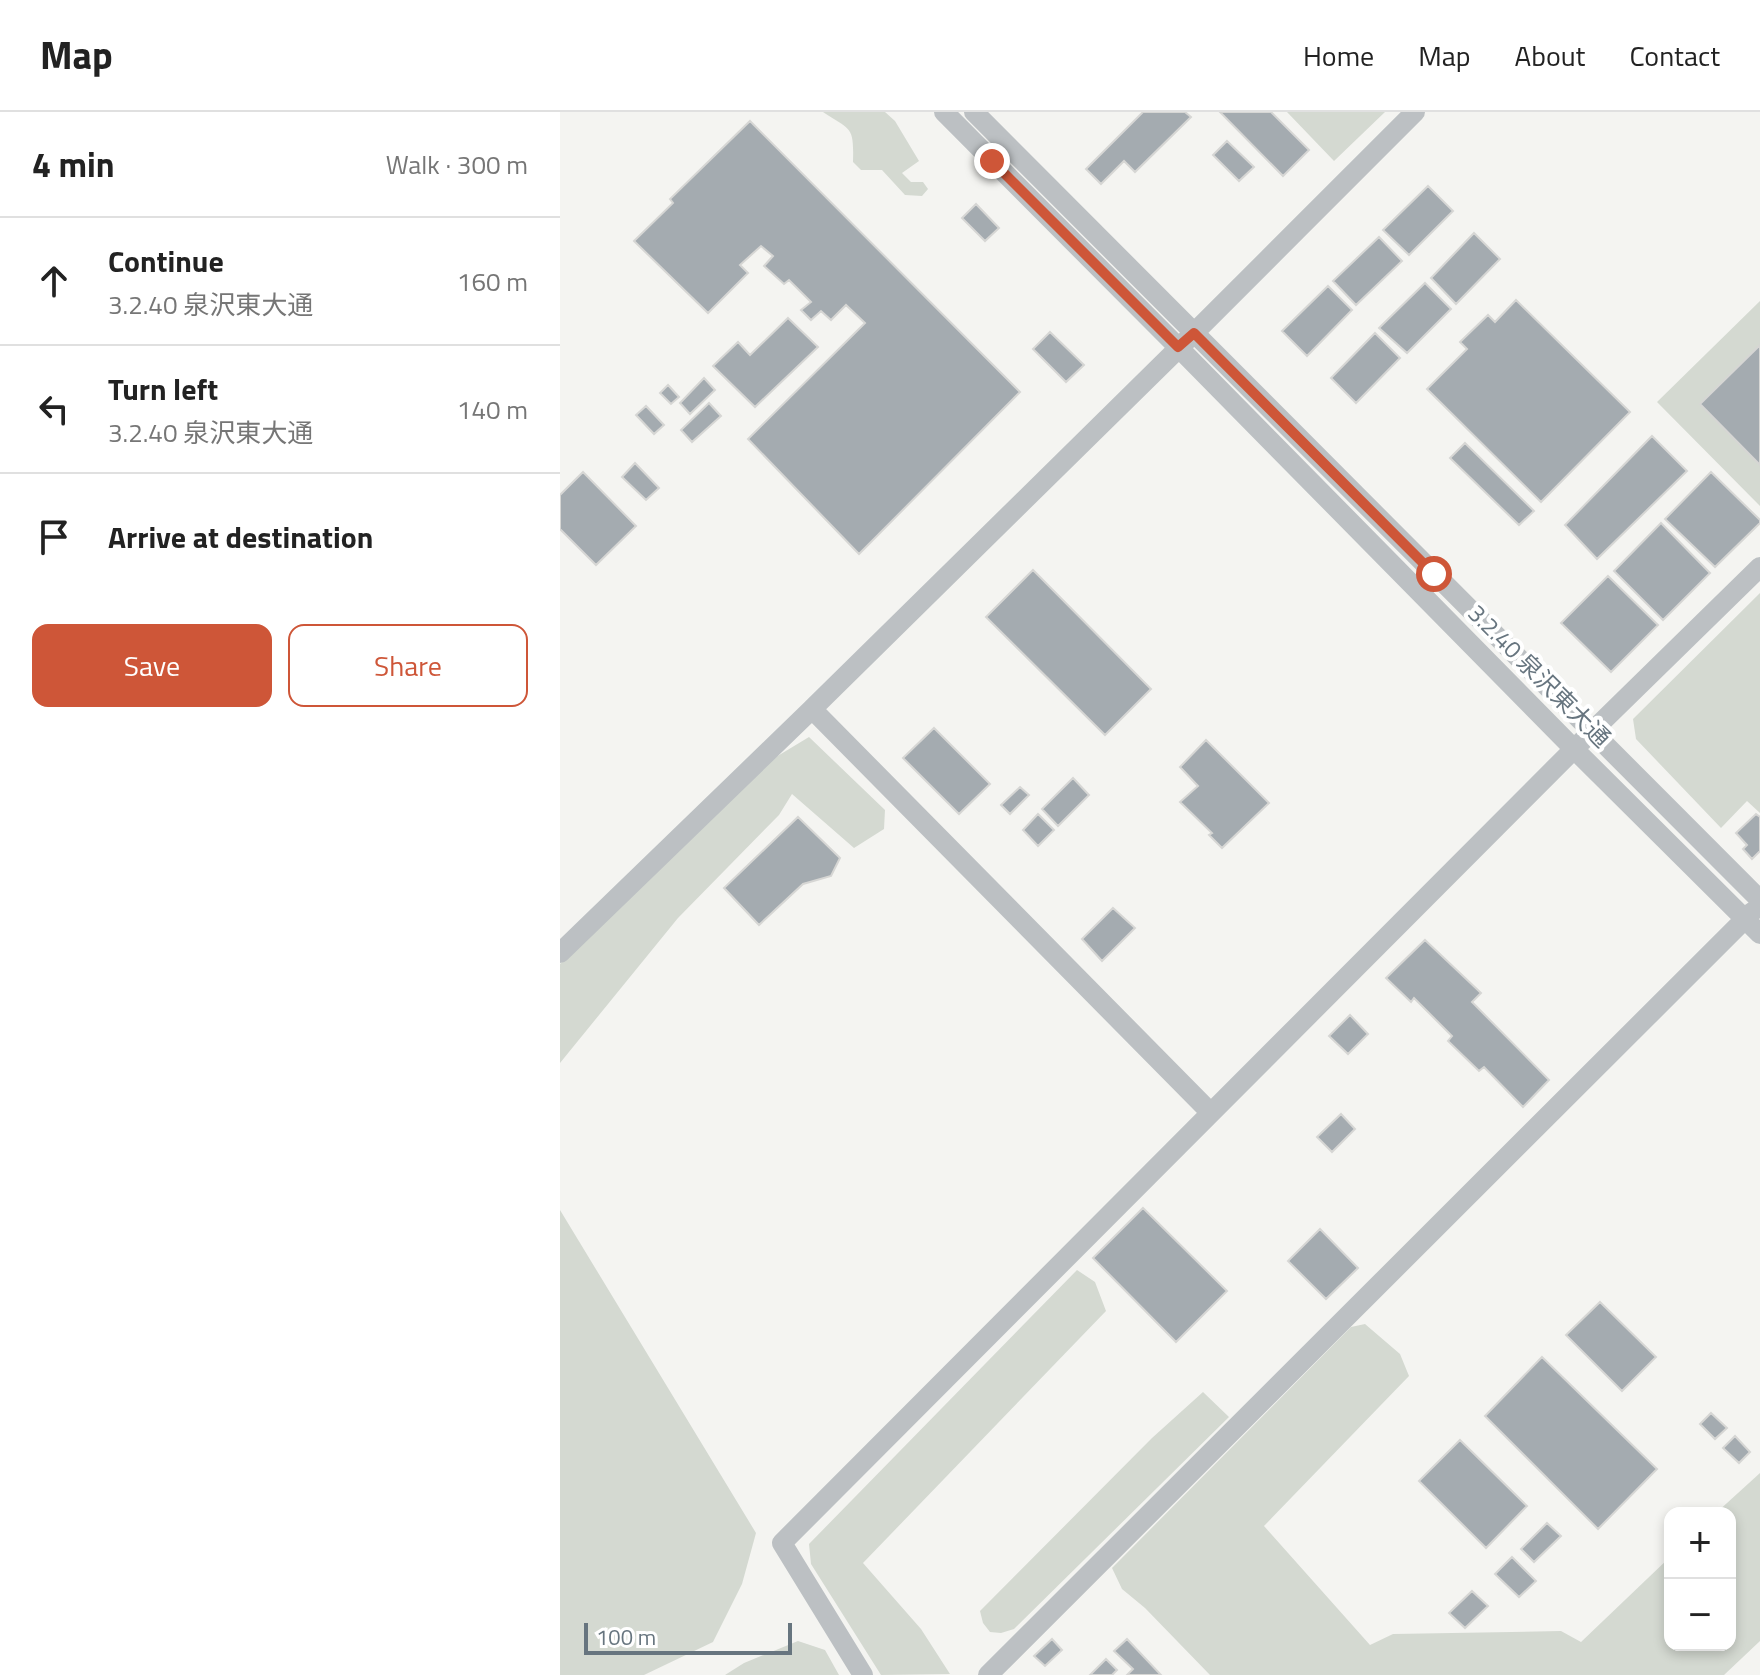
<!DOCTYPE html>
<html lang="en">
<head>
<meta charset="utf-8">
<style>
  :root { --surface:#fff; --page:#f2f2f2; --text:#222; --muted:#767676; --line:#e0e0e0; --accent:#ce5638 }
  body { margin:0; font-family:"Titillium Web","Noto Sans JP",sans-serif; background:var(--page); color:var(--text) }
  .controls { position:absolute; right:24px; bottom:24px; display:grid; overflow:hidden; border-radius:16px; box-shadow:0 4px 12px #0003 }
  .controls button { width:72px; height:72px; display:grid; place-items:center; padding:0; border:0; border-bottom:2px solid var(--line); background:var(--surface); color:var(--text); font:40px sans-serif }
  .scale { position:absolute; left:24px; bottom:20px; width:208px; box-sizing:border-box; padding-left:8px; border:4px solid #67757f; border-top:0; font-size:22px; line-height:28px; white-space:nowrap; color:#67757f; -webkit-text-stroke:6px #fff; paint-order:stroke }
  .stop { position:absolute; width:24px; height:24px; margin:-18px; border:6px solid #ce5638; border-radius:50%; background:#fff }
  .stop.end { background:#ce5638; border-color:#fff; box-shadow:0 2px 8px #0008 }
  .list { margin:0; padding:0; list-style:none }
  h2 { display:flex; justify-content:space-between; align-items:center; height:104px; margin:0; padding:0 32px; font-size:34px }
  h2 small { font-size:26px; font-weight:400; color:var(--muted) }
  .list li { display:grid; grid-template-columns:52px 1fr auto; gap:24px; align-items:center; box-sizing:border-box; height:128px; padding:0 32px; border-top:2px solid var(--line) }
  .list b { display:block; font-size:30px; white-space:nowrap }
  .list p { margin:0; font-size:26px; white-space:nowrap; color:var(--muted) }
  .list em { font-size:26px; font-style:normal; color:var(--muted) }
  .actions { display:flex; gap:16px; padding:24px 32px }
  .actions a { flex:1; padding:18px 0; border:2px solid var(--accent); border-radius:16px; text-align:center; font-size:28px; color:var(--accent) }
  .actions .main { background:var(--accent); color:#fff }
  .icon { flex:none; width:44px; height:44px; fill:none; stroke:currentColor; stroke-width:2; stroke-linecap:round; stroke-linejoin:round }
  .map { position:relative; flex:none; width:1200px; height:1563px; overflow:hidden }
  header { display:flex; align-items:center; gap:48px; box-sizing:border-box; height:112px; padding:0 40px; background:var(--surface); border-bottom:2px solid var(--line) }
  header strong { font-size:38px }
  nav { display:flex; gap:44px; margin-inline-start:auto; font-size:28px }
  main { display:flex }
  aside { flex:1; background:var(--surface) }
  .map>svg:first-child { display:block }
  .green { fill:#d4d9d1 }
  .building { fill:#a4abb0; stroke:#d6d6d4; stroke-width:2 }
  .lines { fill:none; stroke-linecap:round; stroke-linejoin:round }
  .tertiary { stroke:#bcc0c3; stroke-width:20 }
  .route { stroke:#ce5638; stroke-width:10 }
  .labels { text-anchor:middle; stroke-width:8; stroke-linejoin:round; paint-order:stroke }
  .street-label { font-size:24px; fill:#67757f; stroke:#fff }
</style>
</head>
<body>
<header>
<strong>Map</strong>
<nav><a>Home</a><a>Map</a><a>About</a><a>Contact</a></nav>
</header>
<main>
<aside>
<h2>4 min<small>Walk · 300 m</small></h2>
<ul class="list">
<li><svg class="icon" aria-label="ahead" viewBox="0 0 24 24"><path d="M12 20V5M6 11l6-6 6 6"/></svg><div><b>Continue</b><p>3.2.40 泉沢東大通</p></div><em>160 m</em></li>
<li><svg class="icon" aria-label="left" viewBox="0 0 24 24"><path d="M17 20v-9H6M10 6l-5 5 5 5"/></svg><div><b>Turn left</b><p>3.2.40 泉沢東大通</p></div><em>140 m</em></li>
<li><svg class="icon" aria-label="arrive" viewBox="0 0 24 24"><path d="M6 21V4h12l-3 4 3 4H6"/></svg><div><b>Arrive at destination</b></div></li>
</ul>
<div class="actions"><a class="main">Save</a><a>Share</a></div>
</aside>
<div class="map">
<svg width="1200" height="1563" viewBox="0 0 1200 1563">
  <rect width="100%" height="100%" fill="#f4f4f1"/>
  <path class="green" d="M263,0h62l10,9 24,40 -17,12 9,9h12l5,7 -6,7 -17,-1 -23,-25h-21l-8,-8c1,-37 -2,-31 -30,-50z
    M727,0h98l-51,49z
    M1200,189v205l-103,-104z
    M1200,481v220l-13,-12 -26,27 -85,-89 -3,-20z
    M249,625l76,73 -1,19 -30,19 -62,-54 -13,21 -101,103 -118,145v-99l142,-141 64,-60z
    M0,1098l196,323 -14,51 -29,58 -69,33h-84z
    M517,1158l18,12 11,29 -243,252 58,66 29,45 -69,1 -70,-111 -2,-20z
    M805,1212l35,30 9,22 -145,150 106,119 23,-11 168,-3 20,11 89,-85v88h60v-132h-14l44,-40v168l-36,34h-514l-65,-67 -23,-19 -10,-21 239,-241z
    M643,1280l26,25 -215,212 -13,4 -11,-1 -7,-9 -3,-12 172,-173z
    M238,1529l27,9 14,25h-114l19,-12z"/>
  <path class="building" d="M583,0h42l6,5 -56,55 -11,-11 -23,23 -15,-15z
    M660,0h51l38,38 -26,26z
    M190,9l270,271 -161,162 -111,-115 117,-116 -19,-18 -15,15 -10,-9 -10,9 -10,-10 10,-8 -22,-22 -5,4 -20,-18 9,-10 -12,-10 -21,19 8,8 -40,40 -74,-72 39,-38 -3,-4z
    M667,29l27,26 -15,14 -26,-26z
    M868,74l25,25 -44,44 -26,-25z
    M416,92l23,24 -14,13 -23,-23z
    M914,121l26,26 -44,45 -25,-26z
    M819,125l23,24 -46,44 -23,-24z
    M865,171l26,26 -44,44 -28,-25z
    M768,174l24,24 -45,46 -25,-25z
    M956,188l114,112 -89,90 -114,-113 40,-40 -7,-7 28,-27 7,7z
    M228,206l30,29 -63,60 -42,-41 25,-24 12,13z
    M490,220l34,33 -18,17 -33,-33z
    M815,221l25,25 -44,45 -25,-25z
    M1200,233v120l-60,-61z
    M144,266l11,12 -25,24 -10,-11z
    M108,273l11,12 -8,7 -11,-11z
    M149,291l12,13 -29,26 -11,-12z
    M86,294l18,19 -10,9 -18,-19z
    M1092,324l35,35 -90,88 -32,-34z
    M905,331l69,68 -15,14 -69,-67z
    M75,351l24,25 -13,12 -24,-23z
    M23,360l53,54 -40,39 -36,-36v-34z
    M1151,360l49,48v3l-45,44 -50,-48z
    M1101,411l49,50 -47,47 -49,-49z
    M473,458l118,119 -46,46 -119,-118z
    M1048,464l50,49 -47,47 -50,-49z
    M374,616l56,56 -31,30 -56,-56z
    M646,628l63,63 -47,45 -13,-13 3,-2 -32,-31 18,-16 -18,-19z
    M513,666l16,17 -31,31 -16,-17z
    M460,675l9,8 -19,19 -9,-9z
    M478,702l16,16 -16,16 -15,-16z
    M1196,702l4,3v34l-8,8 -9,-10 4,-4 -11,-12z
    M238,705l42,41 -9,18 -28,8 -44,41 -35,-37z
    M553,796l22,20 -33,33 -20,-22z
    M865,828l56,53 -9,9 77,78 -26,27 -39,-40 -5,4 -31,-30 4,-5 -38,-38 -3,4 -25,-24z
    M790,903l18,19 -20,20 -19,-18z
    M781,1002l14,15 -23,23 -15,-15z
    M583,1096l84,83 -51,51 -83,-84z
    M760,1117l38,39 -32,31 -38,-38z
    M1040,1190l56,55 -34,34 -56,-56z
    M982,1245l115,112 -59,60 -113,-113z
    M1151,1301l16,15 -12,11 -15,-15z
    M1175,1324l15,16 -11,11 -16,-15z
    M900,1328l67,66 -41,42 -67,-67z
    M987,1411l14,13 -27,26 -13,-13z
    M952,1445l24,24 -17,16 -24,-23z
    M912,1479l16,15 -23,22 -16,-15z
    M492,1527l10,11 -17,16 -11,-10z
    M567,1527l34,36h-34l6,-6 -19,-18z
    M546,1547l11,11 -5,5h-22z"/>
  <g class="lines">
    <path class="tertiary" d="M384,0l234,235 396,402 186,185
      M414,0l786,788
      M0,841l252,-244
      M651,1001l-399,-404 382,-376 221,-221
      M303,1563l-81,-132 792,-794 186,-182
      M428,1563l764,-763"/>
  </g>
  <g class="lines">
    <path class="route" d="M432,49l186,186 16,-14 240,241"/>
  </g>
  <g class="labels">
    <g class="street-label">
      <text transform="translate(979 564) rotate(45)" y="8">3.2.40 泉沢東大通</text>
    </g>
  </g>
</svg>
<div class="controls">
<button>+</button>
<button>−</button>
</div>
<div class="scale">100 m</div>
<div class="stop" style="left:874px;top:462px"></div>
<div class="stop end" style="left:432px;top:49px"></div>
</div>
</main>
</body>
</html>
